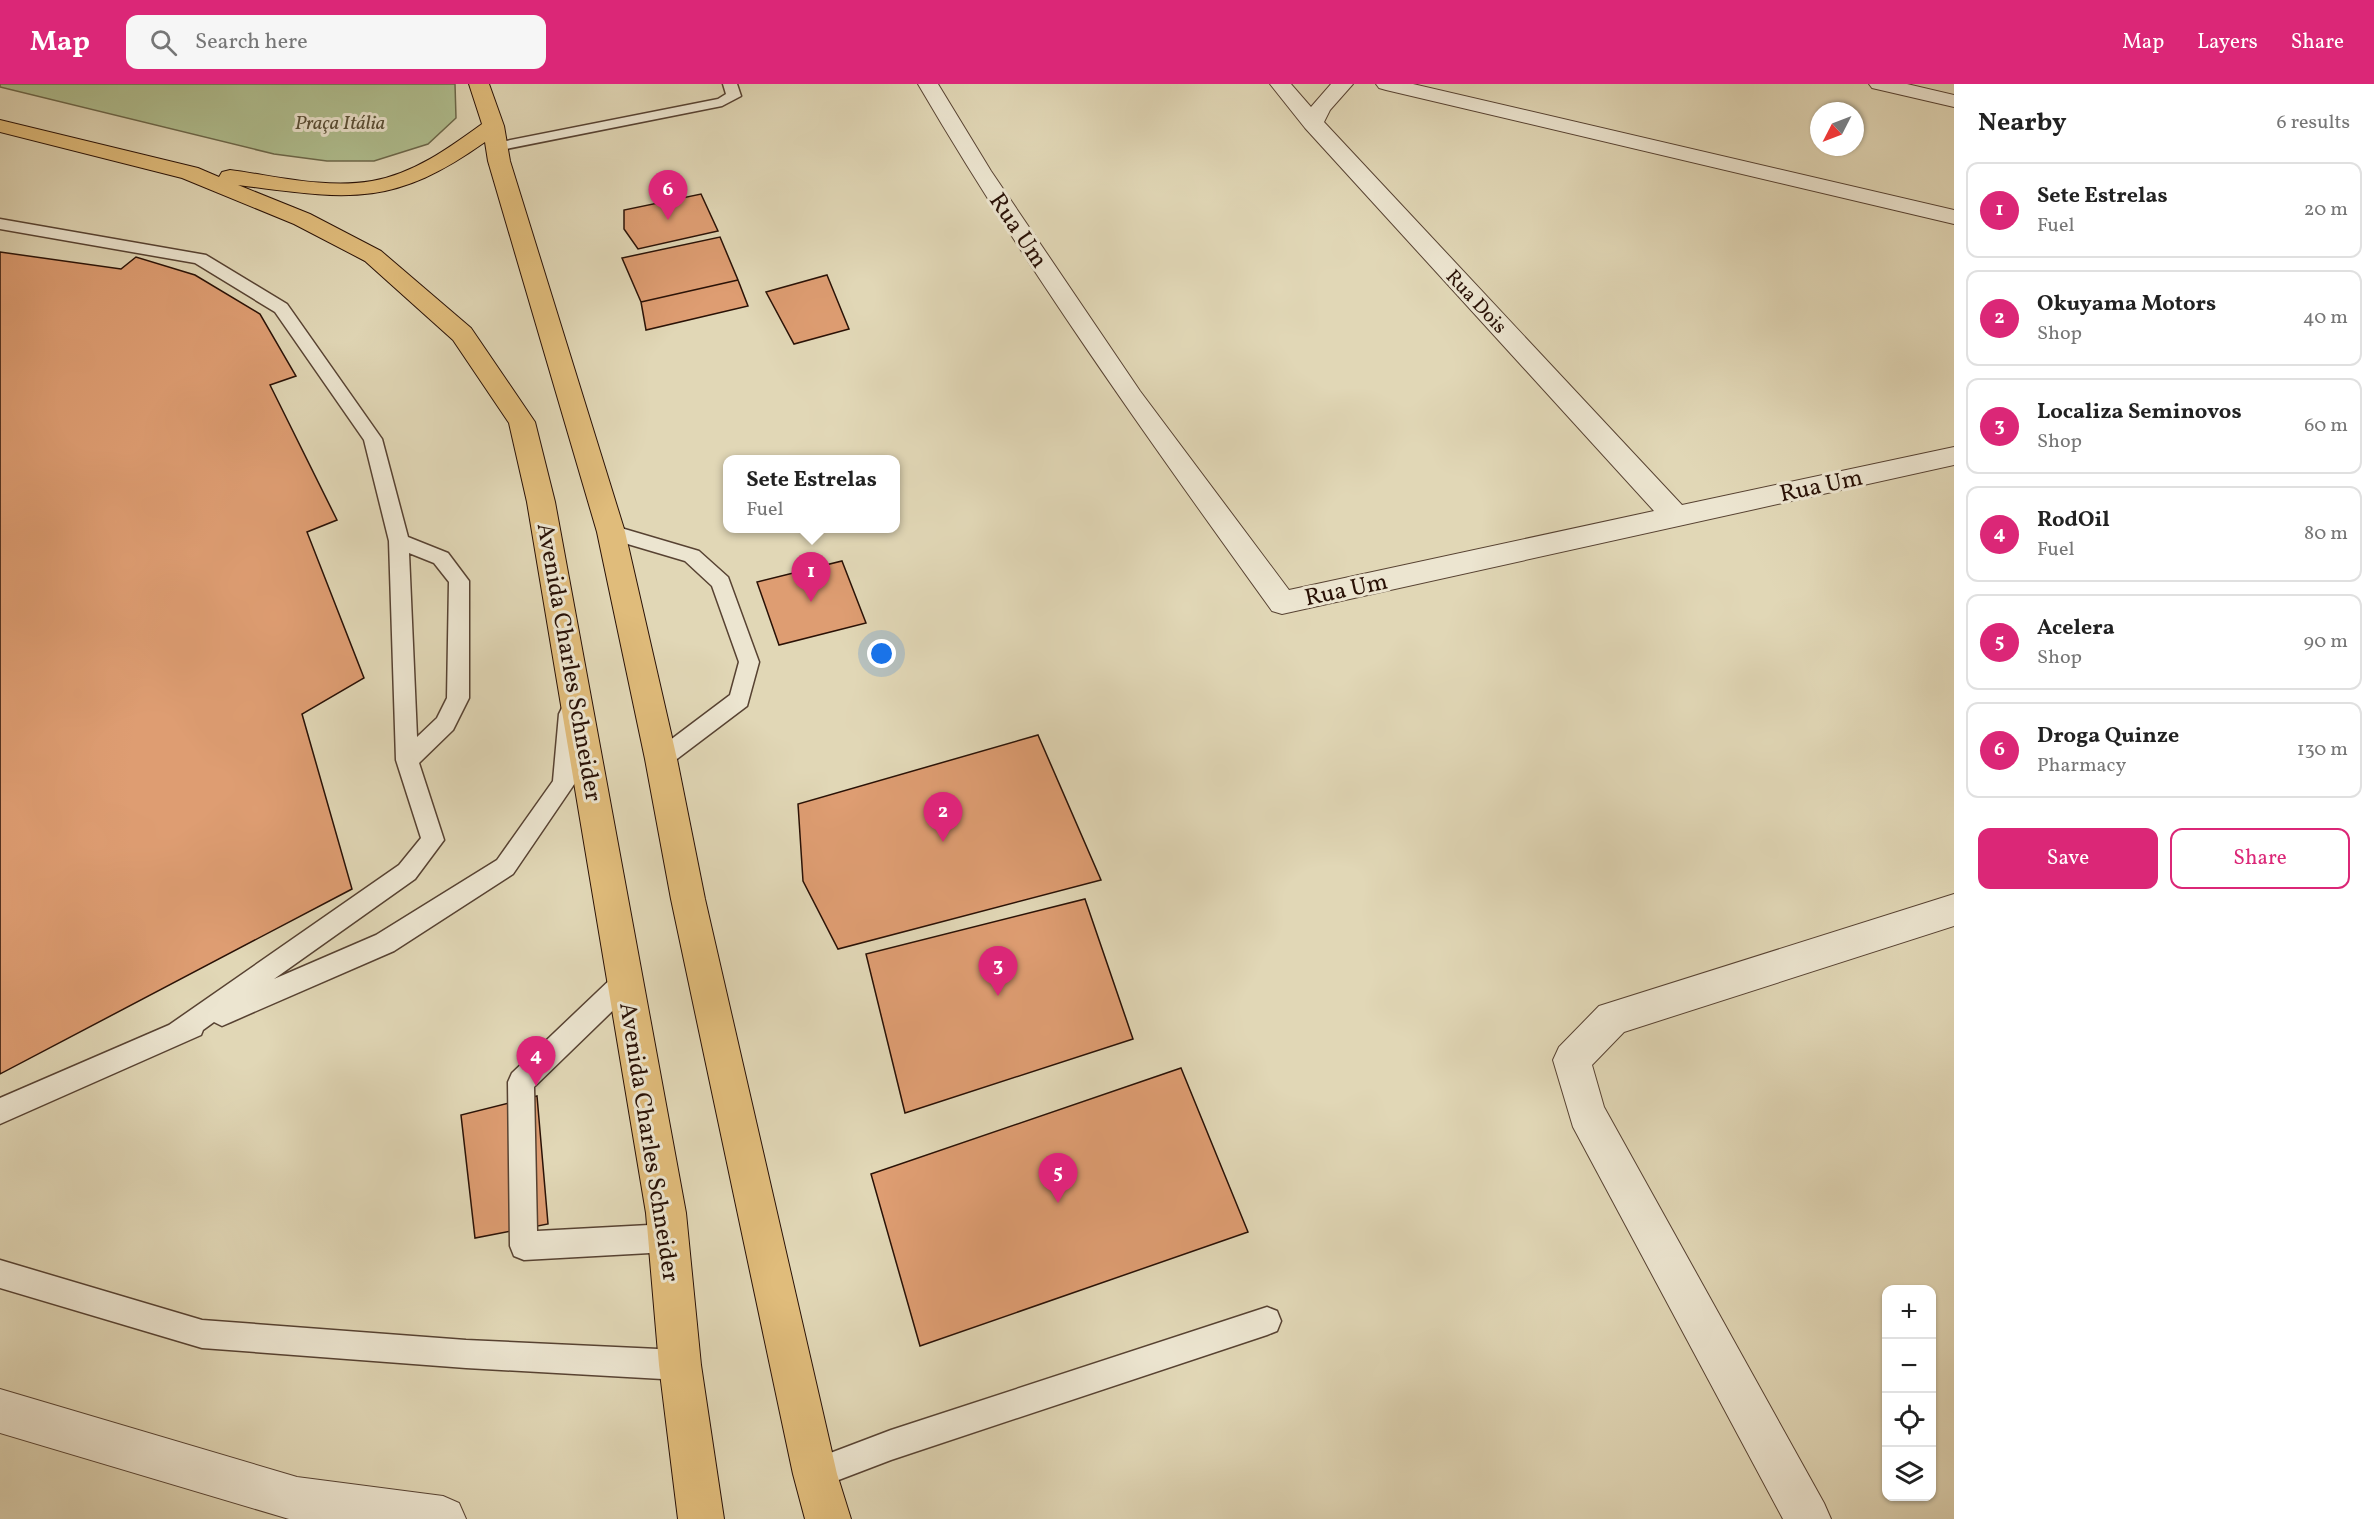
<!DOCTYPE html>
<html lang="en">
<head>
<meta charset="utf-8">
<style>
  :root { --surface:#fff; --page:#f6f6f6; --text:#222; --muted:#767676; --line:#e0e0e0; --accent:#db2777 }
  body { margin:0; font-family:Vollkorn,serif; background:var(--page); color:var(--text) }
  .controls { position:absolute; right:18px; bottom:18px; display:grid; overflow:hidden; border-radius:12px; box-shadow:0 2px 4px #0004 }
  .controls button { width:54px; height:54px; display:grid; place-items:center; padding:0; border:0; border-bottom:2px solid var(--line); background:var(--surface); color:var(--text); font:30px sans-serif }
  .compass { position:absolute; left:1810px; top:18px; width:54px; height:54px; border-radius:50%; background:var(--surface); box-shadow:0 2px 4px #0004; rotate:228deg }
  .you { position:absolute; left:882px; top:570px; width:21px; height:21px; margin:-15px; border:4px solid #fff; border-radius:50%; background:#1a73e8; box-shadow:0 0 0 9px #1a73e833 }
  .badge { display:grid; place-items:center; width:39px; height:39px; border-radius:50%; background:var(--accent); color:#fff; font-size:20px; font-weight:700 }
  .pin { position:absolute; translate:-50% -50px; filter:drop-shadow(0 2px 3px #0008) }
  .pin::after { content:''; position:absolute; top:32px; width:21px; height:18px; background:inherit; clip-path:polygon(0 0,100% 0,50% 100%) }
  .popup { position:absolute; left:723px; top:371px; width:177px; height:78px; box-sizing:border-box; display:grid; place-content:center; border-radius:12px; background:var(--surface); filter:drop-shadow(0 2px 4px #0005); font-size:20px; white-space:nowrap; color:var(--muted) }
  .popup b { font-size:22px; color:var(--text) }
  .popup::after { content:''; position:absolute; left:50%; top:100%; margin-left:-12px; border:12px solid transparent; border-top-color:var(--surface) }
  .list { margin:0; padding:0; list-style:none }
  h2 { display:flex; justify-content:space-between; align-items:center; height:78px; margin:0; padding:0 24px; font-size:26px }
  h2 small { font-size:20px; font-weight:400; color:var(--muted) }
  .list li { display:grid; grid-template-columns:39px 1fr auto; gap:18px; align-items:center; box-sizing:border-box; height:96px; margin:0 12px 12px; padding:0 12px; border:2px solid var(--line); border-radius:12px }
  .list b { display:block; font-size:22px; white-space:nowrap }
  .list p { margin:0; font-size:20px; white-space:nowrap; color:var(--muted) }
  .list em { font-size:20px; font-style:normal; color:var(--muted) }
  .actions { display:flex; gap:12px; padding:18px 24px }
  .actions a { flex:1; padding:14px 0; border:2px solid var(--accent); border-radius:12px; text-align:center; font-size:21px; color:var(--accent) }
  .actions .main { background:var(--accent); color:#fff }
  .icon { flex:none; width:33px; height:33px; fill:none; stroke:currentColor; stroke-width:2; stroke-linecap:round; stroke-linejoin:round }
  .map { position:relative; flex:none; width:1954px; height:1435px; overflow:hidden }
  header { display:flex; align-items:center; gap:36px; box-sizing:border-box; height:84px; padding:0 30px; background:var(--accent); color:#fff }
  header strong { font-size:28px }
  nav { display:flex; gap:33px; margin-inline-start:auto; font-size:21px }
  .search { width:420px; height:54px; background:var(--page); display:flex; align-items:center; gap:15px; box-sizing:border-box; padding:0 21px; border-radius:12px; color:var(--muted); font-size:22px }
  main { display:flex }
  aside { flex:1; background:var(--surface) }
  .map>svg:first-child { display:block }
  .green { fill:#b0bf90; stroke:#6c684b; stroke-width:1.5 }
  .building { fill:#de9d72; stroke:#291106; stroke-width:1.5 }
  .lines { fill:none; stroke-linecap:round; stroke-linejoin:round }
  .service-casing { stroke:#574232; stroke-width:3 }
  .minor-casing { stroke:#574232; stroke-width:2 }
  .primary-casing { stroke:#291106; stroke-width:2 }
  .service { fill:#ece5d0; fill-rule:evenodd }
  .minor { fill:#ece5d0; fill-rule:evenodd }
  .primary { fill:#e0bc7b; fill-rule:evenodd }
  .labels { text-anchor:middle; stroke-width:6; stroke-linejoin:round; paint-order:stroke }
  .far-park-label { font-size:20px; font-style:italic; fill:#584e36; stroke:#ece5d0 }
  .far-street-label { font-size:20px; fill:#291106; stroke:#ece5d0 }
  .street-label { font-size:24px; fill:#291106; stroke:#ece5d0 }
</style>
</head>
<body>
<header>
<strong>Map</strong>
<div class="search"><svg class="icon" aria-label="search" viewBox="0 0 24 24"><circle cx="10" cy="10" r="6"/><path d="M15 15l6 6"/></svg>Search here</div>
<nav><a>Map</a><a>Layers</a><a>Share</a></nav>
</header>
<main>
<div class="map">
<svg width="1954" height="1435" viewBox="0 0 1954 1435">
  <rect width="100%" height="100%" fill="#e1d7b6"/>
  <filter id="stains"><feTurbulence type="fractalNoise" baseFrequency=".00333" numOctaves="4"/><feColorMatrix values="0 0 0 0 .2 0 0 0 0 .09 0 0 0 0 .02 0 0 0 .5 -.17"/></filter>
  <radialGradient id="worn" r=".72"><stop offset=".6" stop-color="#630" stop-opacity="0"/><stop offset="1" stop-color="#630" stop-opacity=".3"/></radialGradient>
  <path class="green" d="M0,0h455l1,34 -28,26 -54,17h-47l-53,-7 -274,-67z"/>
  <path class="building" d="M701,110l17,37 -80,18 -14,-20v-19z
    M720,153l18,43 -97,22 -19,-44z
    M0,168l121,17 15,-12 59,18 65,39 36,62 -26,9 67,135 -30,12 57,146 -62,36 50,175 -352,185z
    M827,191l22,54 -55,15 -28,-52z
    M738,196l10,26 -102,24 -5,-28z
    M842,477l24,62 -87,22 -22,-63z
    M1038,651l63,145 -263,69 -35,-68 -5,-77z
    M1085,815l48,140 -228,74 -39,-159z
    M1181,984l67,164 -328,114 -49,-172z
    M537,1012l11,128 -73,14 -14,-123z"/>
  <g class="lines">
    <defs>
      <path id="service" d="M723,0h14l4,12 -19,10 -226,45 -7,-4 7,-4 222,-44 8,-5z
        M0,135l206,36 81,49 95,135 26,98 40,16 21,28v117l-16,32 -34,33 25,77 -29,39 -141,100 102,-44 121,-75 56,-79 6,-67 3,-6 8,-3 8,3 3,6 -6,69 -62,91 -119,77 -163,71 -9,4 -8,-4 -11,8 -2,5 -201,89v-26l169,-73 230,-160 22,-27 -25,-78 -7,-219 -25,-101 -89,-128 -80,-49 -195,-34zM409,469l25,10 15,19 -2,116 -10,20 -20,19z
        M611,441l88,26 29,26 31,85 -12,44 -78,59 -8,3 -8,-3 -3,-6 3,-6 77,-58 9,-33 -27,-76 -27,-25 -81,-24 -3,-5 3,-5z
        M625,887l9,3 3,8 -3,8 -100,97 3,144 131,-7 10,4 4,10 -4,10 -10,4 -144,8 -10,-4 -4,-10 -2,-164 4,-9 104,-99z
        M0,1176l202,60 264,20 214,10 10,5 5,10 -5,10 -10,5 -214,-12 -264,-20 -202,-60z
        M1267,1223l10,4 4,10 -4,10 -10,4 -376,125 -76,29 -11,-4 -4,-11 4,-11 87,-33z"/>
      <path id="minor" d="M918,0h20l53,87 149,220 149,199 365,-79 -349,-383 -35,-44h21l20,23 20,-23h22l-23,26 -6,12 358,383 272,-58v18l-672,149 -10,-3c-124,-172 -247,-344 -354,-527z
        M1376,0h37l541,126v14l-568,-134 -7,-2z
        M1869,0h38l47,11v12l-82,-19z
        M1954,810v32l-330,106 -32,33 12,42 220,396 7,16h-48l-210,-392 -20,-67 6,-13 40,-41z
        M0,1305l297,88 146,19 16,7 7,16h-177l-289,-86z"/>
      <path id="primary" d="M469,0h20l15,42 6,35 115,371 52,227 28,140 132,575 14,45h-46l-12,-45 -122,-575 -26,-140 -48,-227 -109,-371 -3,-19c-94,67 -139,57 -247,43l72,29 71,37 90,77 64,94 20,80 131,711 15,152 23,154h-46l-19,-154 -13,-152 -119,-711 -18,-79 -56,-83 -88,-79 -71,-37 -112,-46 -182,-46v-12l198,48 21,9 3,-5 8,-2c46,6 95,19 142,11 41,-7 77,-33 110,-57z"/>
    </defs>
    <use href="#service" class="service-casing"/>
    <use href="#minor" class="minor-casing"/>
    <use href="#primary" class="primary-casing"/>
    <use href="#service" class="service"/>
    <use href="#minor" class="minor"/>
    <use href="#primary" class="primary"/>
  </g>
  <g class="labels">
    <g class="far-park-label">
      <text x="340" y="45">Praça Itália</text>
    </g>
    <g class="far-street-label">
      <text transform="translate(1477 217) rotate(47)" y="7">Rua Dois</text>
    </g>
    <g class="street-label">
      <text transform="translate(1019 146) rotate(56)" y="8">Rua Um</text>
      <text transform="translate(1821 401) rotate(-12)" y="8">Rua Um</text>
      <text transform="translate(1346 505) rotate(-12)" y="8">Rua Um</text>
      <text transform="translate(570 578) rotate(80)" y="8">Avenida Charles Schneider</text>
      <text transform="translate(650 1058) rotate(81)" y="8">Avenida Charles Schneider</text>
    </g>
  </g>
  <rect width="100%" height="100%" filter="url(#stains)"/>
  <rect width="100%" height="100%" fill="url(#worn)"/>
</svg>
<div class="controls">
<button>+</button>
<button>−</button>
<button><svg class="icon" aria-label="locate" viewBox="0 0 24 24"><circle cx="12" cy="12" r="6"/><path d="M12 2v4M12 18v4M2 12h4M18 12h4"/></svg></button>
<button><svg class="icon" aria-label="layers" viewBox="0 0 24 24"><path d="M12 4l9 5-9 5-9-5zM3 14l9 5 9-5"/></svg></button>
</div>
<svg class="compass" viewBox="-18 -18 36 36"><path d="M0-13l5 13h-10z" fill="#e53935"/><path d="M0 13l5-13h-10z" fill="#767676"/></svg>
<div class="you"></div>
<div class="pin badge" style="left:811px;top:518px">1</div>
<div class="popup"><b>Sete Estrelas</b>Fuel</div>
<div class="pin badge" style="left:943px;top:758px">2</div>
<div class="pin badge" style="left:998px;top:912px">3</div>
<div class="pin badge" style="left:536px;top:1002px">4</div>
<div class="pin badge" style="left:1058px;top:1119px">5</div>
<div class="pin badge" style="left:668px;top:136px">6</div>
</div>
<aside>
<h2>Nearby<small>6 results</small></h2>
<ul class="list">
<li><span class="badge">1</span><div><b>Sete Estrelas</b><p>Fuel</p></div><em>20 m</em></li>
<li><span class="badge">2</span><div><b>Okuyama Motors</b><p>Shop</p></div><em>40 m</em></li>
<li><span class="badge">3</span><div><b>Localiza Seminovos</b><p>Shop</p></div><em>60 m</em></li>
<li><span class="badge">4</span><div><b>RodOil</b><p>Fuel</p></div><em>80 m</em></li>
<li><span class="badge">5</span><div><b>Acelera</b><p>Shop</p></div><em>90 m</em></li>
<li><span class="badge">6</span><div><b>Droga Quinze</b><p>Pharmacy</p></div><em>130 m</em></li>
</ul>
<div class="actions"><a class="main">Save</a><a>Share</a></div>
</aside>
</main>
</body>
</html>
